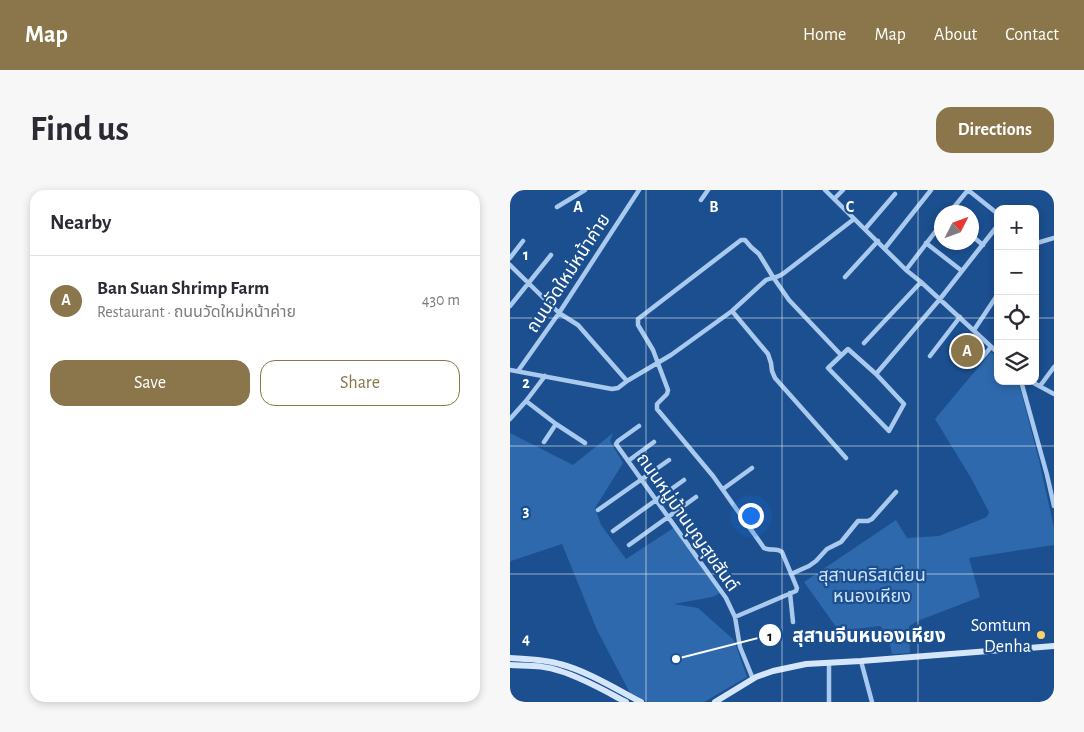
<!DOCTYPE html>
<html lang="en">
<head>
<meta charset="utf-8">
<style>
  :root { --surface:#fff; --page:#f7f7f7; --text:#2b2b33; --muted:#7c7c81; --line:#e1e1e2; --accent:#8a764a }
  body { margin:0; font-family:"Alegreya Sans","Noto Sans Thai",sans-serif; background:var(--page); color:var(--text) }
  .controls { position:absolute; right:15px; top:15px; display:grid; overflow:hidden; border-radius:10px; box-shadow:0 2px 8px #0003 }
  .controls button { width:45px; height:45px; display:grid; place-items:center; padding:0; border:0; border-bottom:1px solid var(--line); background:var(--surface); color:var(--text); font:25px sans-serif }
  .compass { position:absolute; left:424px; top:15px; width:45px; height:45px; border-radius:50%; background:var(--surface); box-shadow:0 2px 8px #0003; rotate:48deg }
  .you { position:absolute; left:240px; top:325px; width:18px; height:18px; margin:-12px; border:4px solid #fff; border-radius:50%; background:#1a73e8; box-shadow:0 0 0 8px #1a73e833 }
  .badge { display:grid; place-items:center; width:32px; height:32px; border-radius:50%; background:var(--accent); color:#fff; font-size:16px; font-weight:700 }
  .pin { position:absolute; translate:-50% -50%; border:2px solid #fff; box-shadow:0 1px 5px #0006 }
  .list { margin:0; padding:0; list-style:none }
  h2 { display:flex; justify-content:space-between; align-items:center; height:65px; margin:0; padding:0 20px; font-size:21px }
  h2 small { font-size:16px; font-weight:400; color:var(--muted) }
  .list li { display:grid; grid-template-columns:32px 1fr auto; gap:15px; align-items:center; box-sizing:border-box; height:90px; padding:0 20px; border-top:1px solid var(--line) }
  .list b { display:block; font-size:19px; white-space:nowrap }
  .list p { margin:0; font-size:16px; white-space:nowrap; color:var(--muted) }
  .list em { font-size:16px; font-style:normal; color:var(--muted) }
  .actions { display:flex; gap:10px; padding:15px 20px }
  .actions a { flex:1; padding:11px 0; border:1px solid var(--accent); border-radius:15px; text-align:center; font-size:18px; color:var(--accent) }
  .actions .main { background:var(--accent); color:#fff }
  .icon { flex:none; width:28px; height:28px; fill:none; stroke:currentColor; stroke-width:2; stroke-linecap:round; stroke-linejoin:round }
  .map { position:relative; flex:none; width:544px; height:512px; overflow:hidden; border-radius:15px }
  header { display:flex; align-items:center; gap:30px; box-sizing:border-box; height:70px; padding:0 25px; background:var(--accent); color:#fff }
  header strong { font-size:24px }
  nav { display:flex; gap:28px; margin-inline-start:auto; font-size:18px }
  .intro { display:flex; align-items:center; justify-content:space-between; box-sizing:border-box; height:120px; padding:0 30px }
  h1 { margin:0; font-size:35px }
  .button { padding:12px 22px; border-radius:15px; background:var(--accent); color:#fff; font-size:18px; font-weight:700 }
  main { display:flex; gap:30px; padding:0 30px }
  aside { flex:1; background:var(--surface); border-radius:15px; box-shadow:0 2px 8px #0003 }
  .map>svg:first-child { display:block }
  .green { fill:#2e69ad }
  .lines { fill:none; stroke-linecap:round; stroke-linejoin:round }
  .minor { stroke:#a9c9ee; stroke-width:4.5 }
  .secondary { stroke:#d6e6fa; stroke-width:6 }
  .grid { fill:none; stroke:#fff; stroke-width:1; stroke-opacity:0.55 }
  .poi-dot { fill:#ffd166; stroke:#1b4f8f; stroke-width:2 }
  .labels { text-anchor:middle; stroke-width:4.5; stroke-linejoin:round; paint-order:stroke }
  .street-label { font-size:18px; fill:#fff; stroke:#1b4f8f }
  .park-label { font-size:18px; fill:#cfe3fa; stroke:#1b4f8f }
  .poi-label { font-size:18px; fill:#fff; stroke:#1b4f8f; text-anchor:end }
  .grid-label { font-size:16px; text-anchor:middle; font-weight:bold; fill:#fff; stroke:#1b4f8f; stroke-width:4.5; stroke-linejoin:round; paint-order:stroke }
  .leader { fill:none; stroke:#fff; stroke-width:2 }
  .callout-dot { fill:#fff; stroke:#1b4f8f; stroke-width:2 }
  .mark-label { font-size:15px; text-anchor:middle; font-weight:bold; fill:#111 }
  .callout-label { font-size:19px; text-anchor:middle; font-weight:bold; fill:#fff; stroke:#1b4f8f; stroke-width:4.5; stroke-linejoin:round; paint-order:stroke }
</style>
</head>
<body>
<header>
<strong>Map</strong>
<nav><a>Home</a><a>Map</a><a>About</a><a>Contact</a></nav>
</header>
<div class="intro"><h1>Find us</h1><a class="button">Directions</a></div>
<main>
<aside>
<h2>Nearby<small></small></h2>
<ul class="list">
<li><span class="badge">A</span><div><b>Ban Suan Shrimp Farm</b><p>Restaurant · ถนนวัดใหม่หน้าค่าย</p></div><em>430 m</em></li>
</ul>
<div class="actions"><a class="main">Save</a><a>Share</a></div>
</aside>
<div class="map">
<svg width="544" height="512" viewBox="0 0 544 512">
  <rect width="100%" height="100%" fill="#1b4f8f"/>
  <path class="green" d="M481,162l7,6v23h18l3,3 20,76 15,68v17l-85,13 11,39 -60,23 -11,6 1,27 -18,1 -4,-20 -8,-8 -41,5 -35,-49 92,-62 11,18 32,-2 48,-19 2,-5 -18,-34 -36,-59z
    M0,243l63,32 40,-32 -3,8 13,22 -28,45 6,17 25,34 49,-32 48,65 -11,5 -38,7 24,4 36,32 13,37 -43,25h-56l-18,-9 -33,-63 -35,-86 -51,17 -1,1z"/>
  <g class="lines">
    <path class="minor" d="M315,0l81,80 15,12 77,71
      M458,0l30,24
      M324,9l9,-9
      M191,10l7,-10
      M47,17l28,-17
      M440,22l18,-22
      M355,39l30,-35
      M462,46l11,9
      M416,53l36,28
      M525,55l2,-2 17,-5
      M375,58l46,-58
      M0,68l13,-17
      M0,75l49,48 19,12 49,56
      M396,80l36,-47
      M335,87l33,-36
      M0,116l41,-51
      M222,121l36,43 3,9 1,8 3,7 71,80
      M464,140l24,-36
      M354,153l57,-61
      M420,166l30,-39
      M471,169l10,-12
      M0,180l102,19 6,-1 9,-7 44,-26 61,-44 34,-31c7,-3 12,-2 18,-7l70,-54
      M8,181l41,-58 80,-123
      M366,184l28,30 -15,27 -61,-63 20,-19 28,25 64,-75 58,-74
      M511,191l26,94 7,31
      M520,191l24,13
      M530,196l14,-19
      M16,211l30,23 29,19
      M0,229l16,-18 19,-25
      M129,236l-21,15 -2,3 110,154 9,19 5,30 13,32
      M34,252l12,-18
      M118,271l26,-19
      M213,299l29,-21
      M88,320l71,-50
      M103,341l71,-51
      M119,355l67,-48
      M281,384l18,-8 7,-5 11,-12 14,-7 17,-21h10l4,-2 24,-27
      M280,403l3,29
      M225,427l61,-26 1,-3 -15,-36c-5,-4 -12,-1 -18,-4l-51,-72 -56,-67v-5l10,-10 1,-4 -15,-40 -15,-25v-6l103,-79h4l6,7 8,7 14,23 16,23 52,55
      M351,471l11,41
      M319,512v-39"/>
    <path class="secondary" d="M0,468c17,1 34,1 50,6 27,7 56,25 81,38
      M0,475c17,1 34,0 50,6 23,7 45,20 66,31
      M205,512l41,-25 17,-6 33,-7 55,-3 193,-15"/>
  </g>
  <path class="grid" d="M136,0v512M272,0v512M408,0v512M0,128h488M525,128h19M0,256h544M0,384h544"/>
  <circle class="poi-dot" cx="531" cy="445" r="5"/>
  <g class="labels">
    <g class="street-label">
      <text transform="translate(58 83) rotate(-57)" y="6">ถนนวัดใหม่หน้าค่าย</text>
      <text transform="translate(178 332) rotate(55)" y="6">ถนนหมู่บ้านบุญสุขสันต์</text>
    </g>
    <g class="park-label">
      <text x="362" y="391">สุสานคริสเตียน<tspan x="362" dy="21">หนองเหียง</tspan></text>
    </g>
    <g class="poi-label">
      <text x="521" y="441">Somtum<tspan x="521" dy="21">Denha</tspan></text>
    </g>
  </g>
  <g class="grid-label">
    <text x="68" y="22">A</text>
    <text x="204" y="22">B</text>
    <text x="340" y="22">C</text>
    <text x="16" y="70">1</text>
    <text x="16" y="198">2</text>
    <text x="16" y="326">3</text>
    <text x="16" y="454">4</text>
  </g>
  <path class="leader" d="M166 469L260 445"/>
  <g class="callout-dot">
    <circle cx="166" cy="469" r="5"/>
    <circle cx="260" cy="445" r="12"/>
  </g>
  <g class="mark-label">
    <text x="260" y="451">1</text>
  </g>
  <g class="callout-label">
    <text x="359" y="452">สุสานจีนหนองเหียง</text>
  </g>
</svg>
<div class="controls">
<button>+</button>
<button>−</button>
<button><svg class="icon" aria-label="locate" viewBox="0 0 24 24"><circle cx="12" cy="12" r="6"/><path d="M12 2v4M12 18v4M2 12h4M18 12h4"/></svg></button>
<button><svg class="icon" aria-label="layers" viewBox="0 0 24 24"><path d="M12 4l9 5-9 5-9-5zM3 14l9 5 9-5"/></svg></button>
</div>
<svg class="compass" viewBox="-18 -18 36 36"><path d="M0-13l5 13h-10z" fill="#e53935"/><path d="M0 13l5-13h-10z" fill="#7c7c81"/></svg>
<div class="you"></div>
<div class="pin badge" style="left:457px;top:161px">A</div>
</div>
</main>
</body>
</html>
